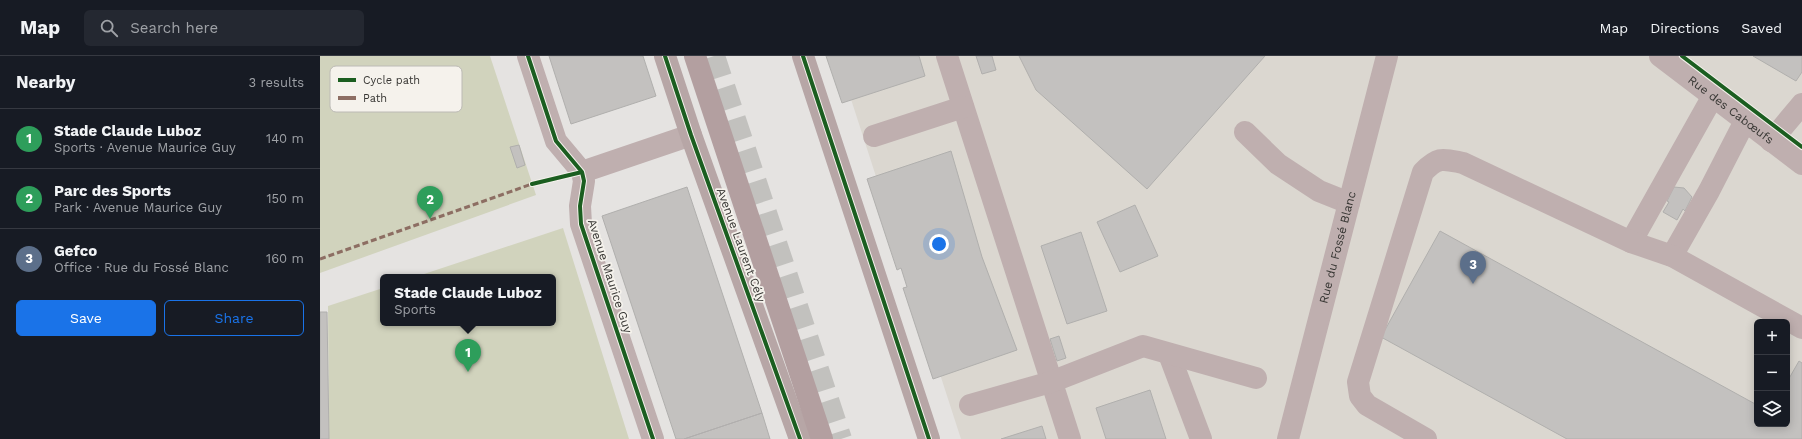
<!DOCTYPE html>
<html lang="en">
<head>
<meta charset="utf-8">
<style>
  :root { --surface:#171b24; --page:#242831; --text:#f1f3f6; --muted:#9ea1a6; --line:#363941; --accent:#1a73e8 }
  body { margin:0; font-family:"Work Sans",sans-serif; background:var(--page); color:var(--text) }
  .controls { position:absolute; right:12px; bottom:12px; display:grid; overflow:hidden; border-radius:6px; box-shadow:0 2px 10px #0003 }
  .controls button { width:36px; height:36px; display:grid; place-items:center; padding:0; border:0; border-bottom:1px solid var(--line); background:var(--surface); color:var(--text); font:20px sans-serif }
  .you { position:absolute; left:619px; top:188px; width:14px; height:14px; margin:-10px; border:3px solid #fff; border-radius:50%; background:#1a73e8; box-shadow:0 0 0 6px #1a73e833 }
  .badge { display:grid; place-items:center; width:26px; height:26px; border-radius:50%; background:var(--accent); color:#fff; font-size:13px; font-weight:700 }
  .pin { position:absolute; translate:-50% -33px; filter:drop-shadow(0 1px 2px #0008) }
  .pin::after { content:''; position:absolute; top:21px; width:14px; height:12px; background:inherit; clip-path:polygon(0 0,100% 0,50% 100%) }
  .popup { position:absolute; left:60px; top:218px; width:176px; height:52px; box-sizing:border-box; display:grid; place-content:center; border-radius:6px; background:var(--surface); filter:drop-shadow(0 1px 3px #0005); font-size:13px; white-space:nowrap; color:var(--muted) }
  .popup b { font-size:15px; color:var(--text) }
  .popup::after { content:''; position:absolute; left:50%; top:100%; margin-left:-8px; border:8px solid transparent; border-top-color:var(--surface) }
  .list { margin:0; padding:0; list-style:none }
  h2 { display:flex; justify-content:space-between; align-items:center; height:52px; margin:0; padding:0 16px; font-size:17px }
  h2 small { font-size:13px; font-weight:400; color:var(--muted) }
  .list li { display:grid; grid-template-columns:26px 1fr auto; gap:12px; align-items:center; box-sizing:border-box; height:60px; padding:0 16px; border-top:1px solid var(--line) }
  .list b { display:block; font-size:15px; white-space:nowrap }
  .list p { margin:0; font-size:13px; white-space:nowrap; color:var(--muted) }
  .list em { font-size:13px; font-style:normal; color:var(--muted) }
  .actions { display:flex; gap:8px; padding:12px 16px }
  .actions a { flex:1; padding:9px 0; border:1px solid var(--accent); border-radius:6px; text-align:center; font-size:14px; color:var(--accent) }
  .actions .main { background:var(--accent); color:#fff }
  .icon { flex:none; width:22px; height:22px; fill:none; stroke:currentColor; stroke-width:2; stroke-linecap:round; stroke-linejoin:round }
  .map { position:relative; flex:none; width:1482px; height:383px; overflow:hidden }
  header { display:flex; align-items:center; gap:24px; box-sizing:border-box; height:56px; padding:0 20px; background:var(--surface); border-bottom:1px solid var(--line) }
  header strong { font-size:19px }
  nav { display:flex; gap:22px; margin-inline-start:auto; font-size:14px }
  .search { width:280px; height:36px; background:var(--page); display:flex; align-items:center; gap:10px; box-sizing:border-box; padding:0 14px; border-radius:6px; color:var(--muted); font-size:15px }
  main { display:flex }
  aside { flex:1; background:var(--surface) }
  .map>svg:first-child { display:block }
  .built { fill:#dbd7d0; fill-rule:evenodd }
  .green { fill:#d1d3bd }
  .building { fill:#c3c1bf; stroke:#b0afad }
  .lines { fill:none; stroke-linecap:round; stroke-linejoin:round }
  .highway-tunnel { stroke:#c2c1be; stroke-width:22; stroke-dasharray:22 11; stroke-linecap:butt }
  .minor { stroke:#bfafaf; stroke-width:22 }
  .major { stroke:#b7a6a6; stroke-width:22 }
  .highway { stroke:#b39fa0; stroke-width:22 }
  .quiet { stroke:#8d6e63; stroke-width:3; stroke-dasharray:6 3; stroke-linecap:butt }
  .cycleway-casing { stroke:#f5f2ec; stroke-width:6 }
  .cycleway { stroke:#1b5e20; stroke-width:4 }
  .labels { text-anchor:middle; stroke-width:3.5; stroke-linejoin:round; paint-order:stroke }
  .street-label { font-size:12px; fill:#383734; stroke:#f5f2ec }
  .key { fill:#f5f2ec; stroke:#bcbab5; stroke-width:1 }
  .key-label { font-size:11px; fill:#383734 }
</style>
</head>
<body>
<header>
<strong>Map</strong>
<div class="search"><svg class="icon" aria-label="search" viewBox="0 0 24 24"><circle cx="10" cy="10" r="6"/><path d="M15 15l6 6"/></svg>Search here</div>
<nav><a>Map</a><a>Directions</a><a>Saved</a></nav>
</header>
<main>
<aside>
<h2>Nearby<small>3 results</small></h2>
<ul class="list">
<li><span class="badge" style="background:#2e9e5b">1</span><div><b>Stade Claude Luboz</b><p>Sports · Avenue Maurice Guy</p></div><em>140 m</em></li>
<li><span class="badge" style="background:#2e9e5b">2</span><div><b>Parc des Sports</b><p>Park · Avenue Maurice Guy</p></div><em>150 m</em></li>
<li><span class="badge" style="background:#5c6f8a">3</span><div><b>Gefco</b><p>Office · Rue du Fossé Blanc</p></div><em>160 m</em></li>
</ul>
<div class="actions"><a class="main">Save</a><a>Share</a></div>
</aside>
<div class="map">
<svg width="1482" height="383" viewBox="0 0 1482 383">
  <rect width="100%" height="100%" fill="#e5e3e1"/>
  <path class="built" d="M517,0h965v383h-841zM1437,266h30v102h-30z"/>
  <path class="green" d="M0,0h170l46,139 -216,78z
    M243,172l66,211h-300l-1,-133 55,-18v35h170v-46h-138z"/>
  <path class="building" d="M229,0h94l13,40 -85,28z
    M506,0h93l6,20 -83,27z
    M656,0h16l4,14 -14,4z
    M699,0h246l-118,133 -111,-99z
    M1433,0h49v16l-6,9z
    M199,89l6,20 -8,3 -7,-21z
    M631,95l31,106 35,93 -84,29 -30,-91 4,-1 -6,-19 -4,2 -30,-91z
    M367,131l75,226 -78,26h-8l-74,-223z
    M1354,131l10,1 8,9 -7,14 -2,-2 -6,11 -14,-8 6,-10 -2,-1z
    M815,149l23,51 -38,16 -23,-50z
    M1120,175l317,174v19h30v-42l12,-21 3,2v76h-235l-186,-102z
    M761,176l26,79 -40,13 -26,-78z
    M0,256h7l2,127h-9z
    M739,280l7,22 -9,3 -7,-22z
    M830,334l16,49h-60l-10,-31z
    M442,357l8,26h-86z
    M722,370l4,13h-45z"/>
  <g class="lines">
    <path class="highway-tunnel" d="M394,0l127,383"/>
    <g class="minor">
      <path d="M208,0l28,85 26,31 2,9 -4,25 1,18 72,215"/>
      <path d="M627,0l123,383"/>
      <path id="s1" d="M1340,0l142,108"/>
      <path d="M925,76l33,32 41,27 30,12"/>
      <path d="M554,80l89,-29"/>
      <path d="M1451,85l31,-37"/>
      <path d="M262,116l109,-37"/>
      <path d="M1311,186l82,-146"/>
      <path d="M1352,200l37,-65 36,-70"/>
      <path d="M849,298l32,85"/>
      <path d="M650,349l81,-23 92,-36 113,32"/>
      <path id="s2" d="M968,383l99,-383"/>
      <path d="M1106,383l-59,-34 -7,-9 -2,-14 65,-210c16,-16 20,-13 40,-9l168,79 41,14 130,72"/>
    </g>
    <path class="major" d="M345,0l26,79 109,304
      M483,0l126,383"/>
    <path class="highway" d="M375,0l127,383"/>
    <path class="quiet" d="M0,203l212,-75"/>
    <defs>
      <path id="cycleway" d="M208,0l28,85 26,31 2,9 -4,25 1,18 72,215
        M345,0l26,79 109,304
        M483,0l126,383
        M1362,0l120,91
        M212,128l50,-12"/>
    </defs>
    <use href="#cycleway" class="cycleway-casing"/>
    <use href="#cycleway" class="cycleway"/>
  </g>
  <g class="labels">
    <g class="street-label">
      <text dy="4" stroke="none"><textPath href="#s1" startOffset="89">Rue des Cabœufs</textPath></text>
      <text transform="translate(421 189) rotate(70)" y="4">Avenue Laurent Cély</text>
      <text dy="4" stroke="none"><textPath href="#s2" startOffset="198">Rue du Fossé Blanc</textPath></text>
      <text transform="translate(290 220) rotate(72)" y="4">Avenue Maurice Guy</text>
    </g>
  </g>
  <rect x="10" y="10" width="132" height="46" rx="6" class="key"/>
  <rect x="18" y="22" width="18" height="4" fill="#1b5e20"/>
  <rect x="18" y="40" width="18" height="4" fill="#8d6e63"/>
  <g class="key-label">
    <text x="43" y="28">Cycle path</text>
    <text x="43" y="46">Path</text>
  </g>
</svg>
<div class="controls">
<button>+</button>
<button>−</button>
<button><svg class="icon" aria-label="layers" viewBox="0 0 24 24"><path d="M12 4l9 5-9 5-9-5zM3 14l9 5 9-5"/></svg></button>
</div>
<div class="you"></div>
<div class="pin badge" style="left:148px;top:316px;background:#2e9e5b">1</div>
<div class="popup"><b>Stade Claude Luboz</b>Sports</div>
<div class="pin badge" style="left:110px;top:163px;background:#2e9e5b">2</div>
<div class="pin badge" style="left:1153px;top:228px;background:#5c6f8a">3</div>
</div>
</main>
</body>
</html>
